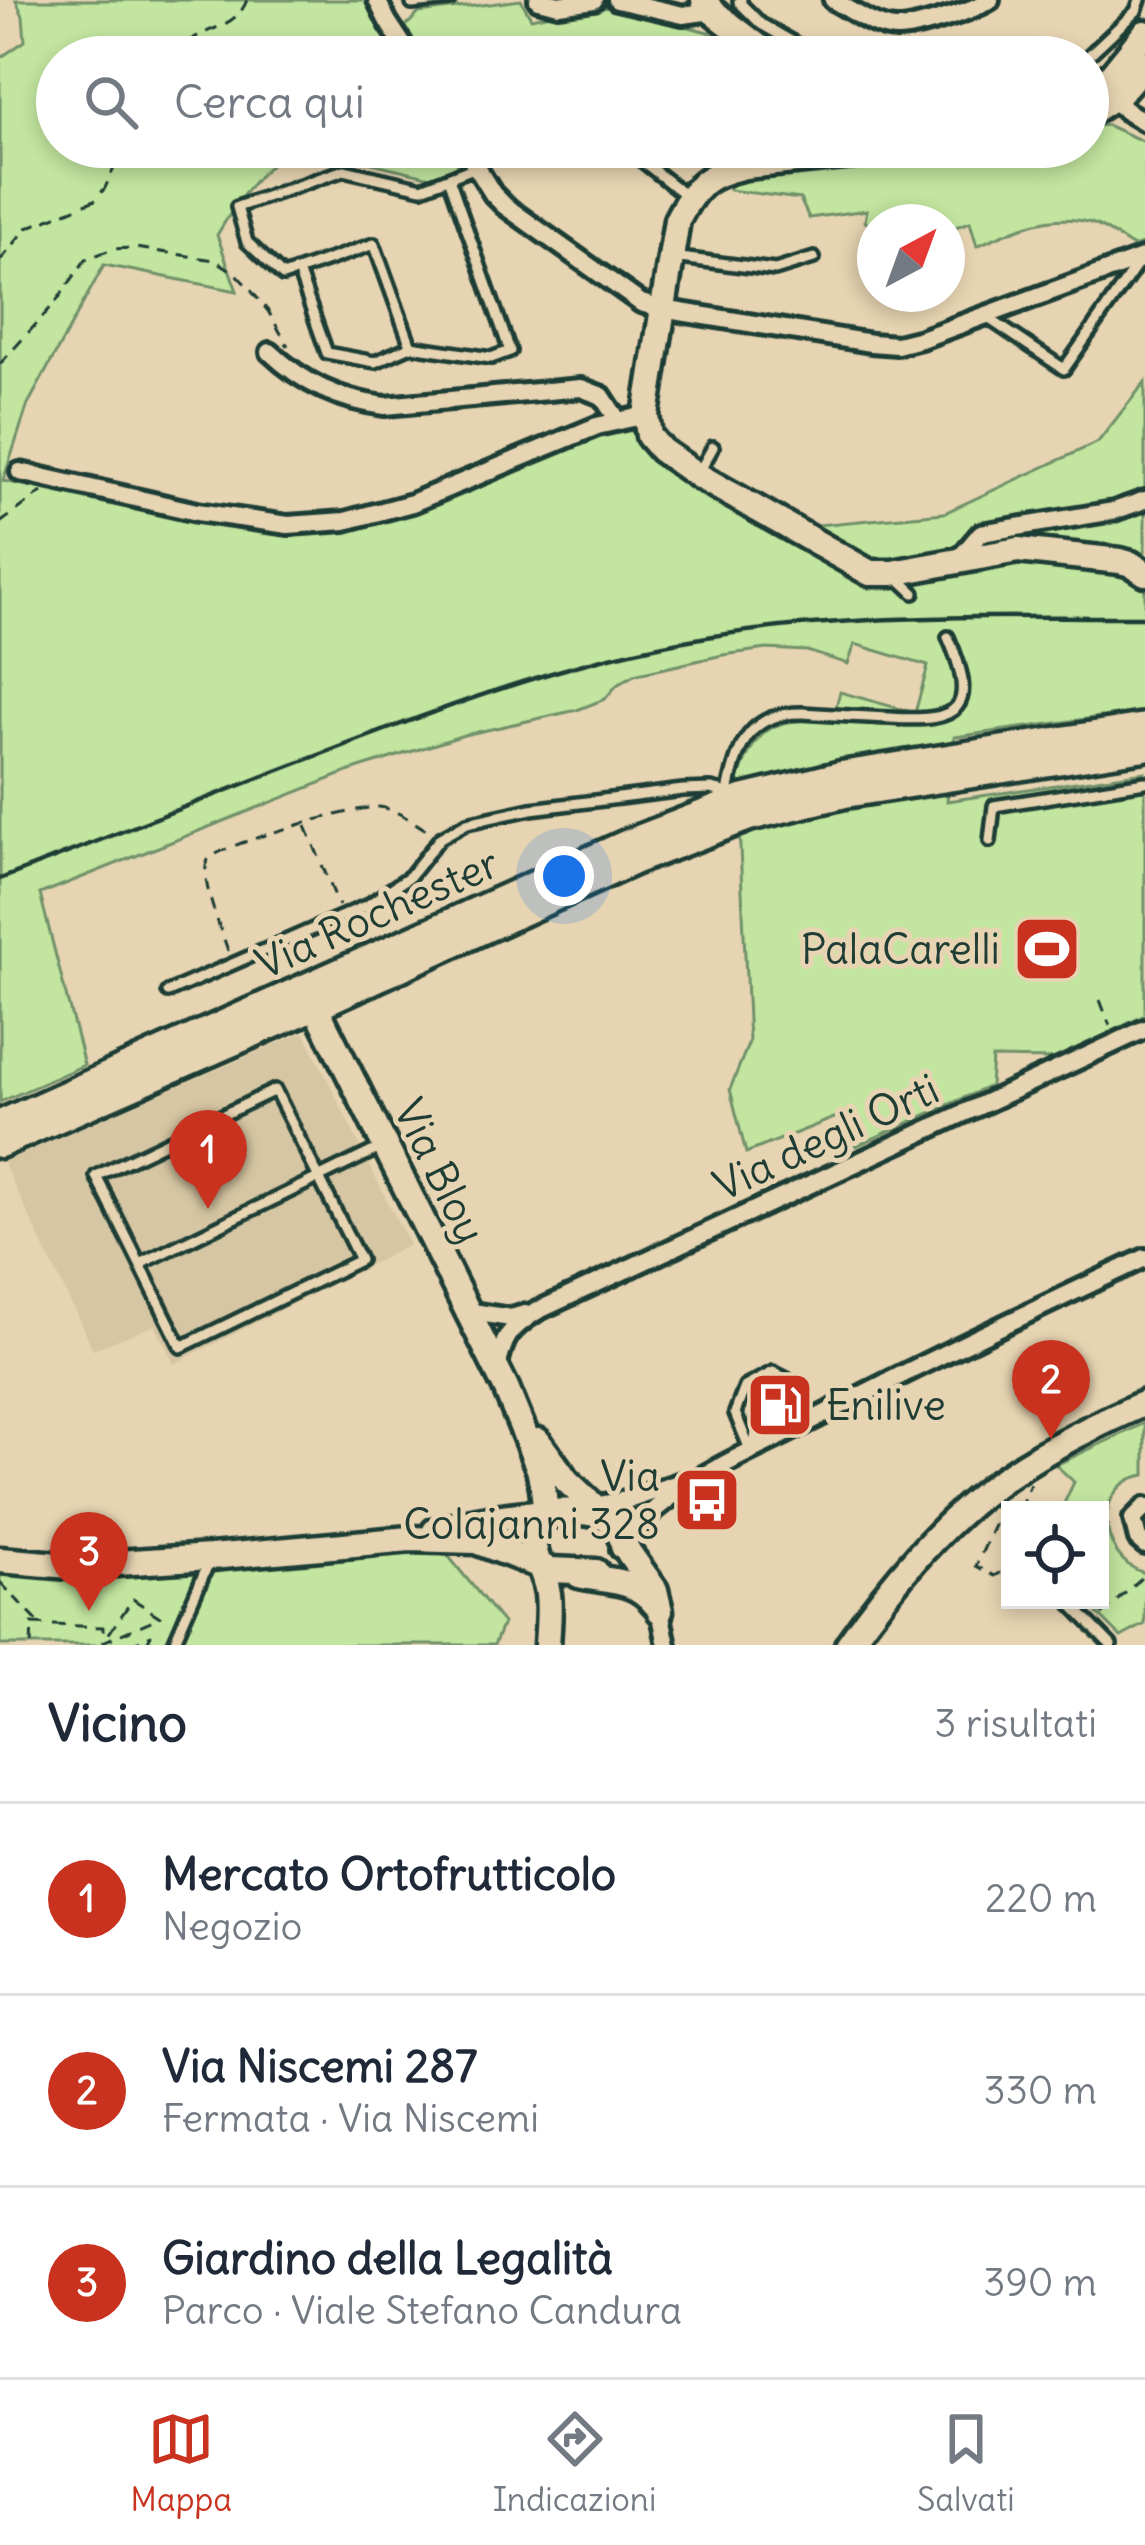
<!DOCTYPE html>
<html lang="it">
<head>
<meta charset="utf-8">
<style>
  :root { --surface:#fff; --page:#f6f6f7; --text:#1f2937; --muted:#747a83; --line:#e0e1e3; --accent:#c8321e }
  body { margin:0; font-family:Delius,sans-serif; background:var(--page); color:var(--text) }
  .controls { position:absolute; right:36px; bottom:36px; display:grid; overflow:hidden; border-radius:0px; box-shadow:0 6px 18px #0003 }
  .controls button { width:108px; height:108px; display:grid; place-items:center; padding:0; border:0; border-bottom:3px solid var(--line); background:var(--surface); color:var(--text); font:60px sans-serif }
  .compass { position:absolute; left:857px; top:204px; width:108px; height:108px; border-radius:50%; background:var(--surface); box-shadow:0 6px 18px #0003; rotate:41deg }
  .you { position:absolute; left:564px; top:876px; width:42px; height:42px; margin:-30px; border:9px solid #fff; border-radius:50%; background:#1a73e8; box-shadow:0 0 0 18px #1a73e833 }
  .badge { display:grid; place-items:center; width:78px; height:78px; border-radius:50%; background:var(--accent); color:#fff; font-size:39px; font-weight:700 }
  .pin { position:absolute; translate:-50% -99px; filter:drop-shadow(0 3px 6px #0008) }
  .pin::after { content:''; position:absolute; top:63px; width:42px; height:36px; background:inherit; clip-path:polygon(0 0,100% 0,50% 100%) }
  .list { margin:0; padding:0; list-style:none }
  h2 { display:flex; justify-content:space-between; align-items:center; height:156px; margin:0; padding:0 48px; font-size:51px }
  h2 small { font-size:39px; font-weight:400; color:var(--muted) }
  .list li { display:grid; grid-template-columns:78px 1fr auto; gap:36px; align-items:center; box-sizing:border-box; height:192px; padding:0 48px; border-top:3px solid var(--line) }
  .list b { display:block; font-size:45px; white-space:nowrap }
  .list p { margin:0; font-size:39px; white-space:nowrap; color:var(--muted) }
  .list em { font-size:39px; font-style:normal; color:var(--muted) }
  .icon { flex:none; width:66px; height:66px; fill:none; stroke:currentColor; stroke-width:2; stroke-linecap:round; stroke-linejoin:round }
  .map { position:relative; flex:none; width:1145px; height:1645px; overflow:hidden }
  .search { position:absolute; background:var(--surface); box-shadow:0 6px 18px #0003; left:36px; right:36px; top:36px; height:132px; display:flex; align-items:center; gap:30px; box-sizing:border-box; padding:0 42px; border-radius:66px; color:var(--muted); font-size:45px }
  .sheet { height:732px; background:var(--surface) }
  nav { display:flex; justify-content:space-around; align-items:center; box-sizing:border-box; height:168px; border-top:3px solid var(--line); background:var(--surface); font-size:33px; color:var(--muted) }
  nav a { display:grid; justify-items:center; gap:6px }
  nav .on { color:var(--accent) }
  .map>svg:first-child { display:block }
  .built { fill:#d6c6a3 }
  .green { fill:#c2e59f; stroke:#70916a; stroke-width:3 }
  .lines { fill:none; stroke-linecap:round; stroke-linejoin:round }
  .lane-casing { stroke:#1f3d34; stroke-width:18 }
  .street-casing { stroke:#1f3d34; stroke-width:26 }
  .secondary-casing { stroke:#1f3d34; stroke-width:33 }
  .path { stroke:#1f3d34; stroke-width:3; stroke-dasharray:12 9; stroke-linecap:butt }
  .lane { stroke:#e7d4b2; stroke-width:9 }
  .street { stroke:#e7d4b2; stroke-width:16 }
  .secondary { stroke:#e7d4b2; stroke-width:24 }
  .rail { stroke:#1f3d34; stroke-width:4.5 }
  .labels { text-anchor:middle; stroke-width:10; stroke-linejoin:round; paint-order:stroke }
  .street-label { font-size:42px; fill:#1f3d34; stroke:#e7d4b2 }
  .poi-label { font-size:42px; fill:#1f3d34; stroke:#e7d4b2; text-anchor:end }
</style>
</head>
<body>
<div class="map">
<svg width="1145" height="1645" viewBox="0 0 1145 1645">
  <rect width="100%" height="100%" fill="#e7d4b2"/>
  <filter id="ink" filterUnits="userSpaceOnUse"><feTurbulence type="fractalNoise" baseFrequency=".00833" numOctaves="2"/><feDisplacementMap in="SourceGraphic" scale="24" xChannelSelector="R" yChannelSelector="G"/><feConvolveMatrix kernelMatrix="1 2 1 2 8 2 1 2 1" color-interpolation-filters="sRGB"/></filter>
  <g filter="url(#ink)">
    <path class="built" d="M304,1032l105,213 -235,119 -19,-39 -62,24 -90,-187z"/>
    <path class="green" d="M16,0h355l32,57h-346v90h237c-33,20 -57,54 -77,88l20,56 -133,-26 -76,139 -25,77 286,55 51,-6 75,-17 187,-81 19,-5 10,4 144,98 169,-16 154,-71 47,-60v329l-191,26 -7,64 198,-29v243l-89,44 -64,-1 -2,28 -134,60 -17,-30 -93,37 -16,-64 19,-47 -12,-259c19,-58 36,-65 95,-62l8,-29 75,21 13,-47 -73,-22 -7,20 -41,-13 -40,-2 -44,6 -89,20 -17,10 -12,14 -28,11 -113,25 -114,36 -310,123 44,171 -84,37v-1044l25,-17 -2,-25z
      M521,0l10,18 39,-8 44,-3 94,25 47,25h-335l-19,-26 18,-18z
      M1106,125l39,17v101l-11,4c-14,-8 -28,-19 -43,-24 -39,-12 -79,7 -114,23l-7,-24 -23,8v-8h-72v5h-5l-5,-6 2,-11 -58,8 -9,-19 -71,-9v-14l192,-19c29,13 76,-6 107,-10 19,-2 41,0 60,0v-20z
      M303,147h146l10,17 -8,6 -20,7z
      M1145,1423v52c-54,8 -47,85 0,98v51l-24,13 -37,-37h16v-90h-39l13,-28 -18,-17z
      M445,1552l58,71 -9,22h-494v-76l74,9z"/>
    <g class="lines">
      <defs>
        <path id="lane" d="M741,0l-2,2 22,22 58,33
          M412,4l38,-4
          M1087,57l49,-46 4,-11
          M632,153l57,45
          M672,257l103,13 39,-12
          M298,271l29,82 48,9 36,-16 80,12 19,-7 -61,-173
          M988,318l76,51 75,-107
          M411,346l-37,-102 -91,32 -36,-34 -10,-35 107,-37 78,18 54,-21
          M698,474l15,-27
          M896,576l18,17
          M727,798c9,-48 19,-86 76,-85 29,2 58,4 87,5 71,5 89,-10 58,-81
          M990,841l4,-35 151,-24
          M168,992l200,-87 42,-29 30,-38 27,-15 64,-14 152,-19 28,-1 17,4
          M275,1090l85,170 -179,87 -85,-171z
          M140,1264l244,-118
          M754,1450l4,-37 37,-18 13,27
          M751,1452l-16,-39 10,-26 28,-15 14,7 8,16
          M1067,1600l44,45
          M173,1645l36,-83"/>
        <path id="street" d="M377,0l11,22 23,35
          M538,0l21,5 35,-5
          M617,0l66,15 29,-4
          M833,0c19,10 41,28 63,29 18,1 78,-19 94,-29
          M1113,99l13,12 19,11
          M464,147l29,47 12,12 136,97 21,6 209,34 26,2 24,-6 224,-82
          M270,352c34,32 69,48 115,54l196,-18 21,8 15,23
          M20,472l177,40 91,13 57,-4 67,-18 185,-77 49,-11
          M958,560l23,-27 133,-22 31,-11
          M466,1311l45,7 14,-4
          M497,1370c6,-33 12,-41 40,-59l608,-282
          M588,1507l43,-8 53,-18
          M1145,1507l-12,12 5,20 7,6
          M620,1549c42,-64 122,-92 187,-126 111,-58 225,-112 338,-165
          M660,1611l7,34"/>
        <path id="secondary" d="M704,0l8,11 60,46
          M1088,93l19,-13 38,-47
          M1088,114l31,-20 26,-30
          M933,147l-188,19c-38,8 -50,19 -68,54l-31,195 3,21 12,14 36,25 173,98h23l125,-23 102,11 11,3 14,9
          M310,995l196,393 33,81 4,18 2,18 -6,18
          M0,1123l628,-281 114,-44 99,-24 304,-48
          M0,1145l316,-138 320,-146 113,-43 96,-23 300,-47
          M538,1441l29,40 49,46 13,26 26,37 5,21
          M435,1531c37,-11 139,-29 172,-13
          M0,1560l70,6 141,-9 199,-18 66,2 75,29 45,2
          M579,1575c30,7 56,3 76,29
          M547,1645c1,-17 3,-35 1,-51 -4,-31 -33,-58 4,-80
          M848,1645c41,-59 98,-128 158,-168 43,-30 92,-53 139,-74"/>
      </defs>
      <use href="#lane" class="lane-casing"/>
      <use href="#street" class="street-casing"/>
      <use href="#secondary" class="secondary-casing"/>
      <path class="path" d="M173,57c2,-2 13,-14 15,-15 22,-16 48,-14 59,-42
        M0,261l27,-33 68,-28 10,-12 10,-22 24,-10 13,-9
        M0,364l56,-62 30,-43 27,-10 22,-1 80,12 19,12 14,15 20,24 20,35
        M0,523l42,-31
        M306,826l33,80
        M228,951c-6,-20 -30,-73 -20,-91 9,-15 151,-54 171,-53 18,2 35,16 51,25
        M1100,1000l10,26
        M1019,1510l11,-26
        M1010,1521l-12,-5 -22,50 19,10 15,-9
        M0,1582l40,42
        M133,1599l27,18 -57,25z
        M1102,1615l39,-37 4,-1
        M31,1645l1,-21 71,3v18
        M129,1645l22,-10 -5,10"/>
      <use href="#lane" class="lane"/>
      <use href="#street" class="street"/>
      <use href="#secondary" class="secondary"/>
      <path class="rail" d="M0,879c111,-43 221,-87 332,-129 105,-40 211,-80 322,-103 161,-35 327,-30 491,-30"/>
    </g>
  </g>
  <defs>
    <symbol id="stadium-square" viewBox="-11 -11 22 22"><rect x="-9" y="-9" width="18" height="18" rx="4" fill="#c8321e" stroke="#e7d4b2"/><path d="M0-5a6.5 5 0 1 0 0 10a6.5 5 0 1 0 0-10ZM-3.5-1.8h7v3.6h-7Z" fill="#fff"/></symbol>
    <symbol id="fuel-square" viewBox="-11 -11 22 22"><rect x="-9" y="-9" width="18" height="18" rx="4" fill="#c8321e" stroke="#e7d4b2"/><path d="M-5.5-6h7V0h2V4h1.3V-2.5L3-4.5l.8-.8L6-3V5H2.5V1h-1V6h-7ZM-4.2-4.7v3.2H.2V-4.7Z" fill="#fff"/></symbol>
    <symbol id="bus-square" viewBox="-11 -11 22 22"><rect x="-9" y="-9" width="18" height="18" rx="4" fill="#c8321e" stroke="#e7d4b2"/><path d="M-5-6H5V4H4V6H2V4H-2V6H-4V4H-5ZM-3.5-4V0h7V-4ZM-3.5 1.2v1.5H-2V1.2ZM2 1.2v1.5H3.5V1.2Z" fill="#fff"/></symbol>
  </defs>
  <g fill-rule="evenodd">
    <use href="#stadium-square" x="1009" y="911" width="76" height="76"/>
    <use href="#fuel-square" x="742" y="1367" width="76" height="76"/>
    <use href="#bus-square" x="669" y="1462" width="76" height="76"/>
  </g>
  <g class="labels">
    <g class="street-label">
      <text transform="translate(377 913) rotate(-24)" y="15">Via Rochester</text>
      <text transform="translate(826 1137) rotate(-25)" y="15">Via degli Orti</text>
      <text transform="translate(440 1171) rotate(64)" y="15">Via Bloy</text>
    </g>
    <g class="poi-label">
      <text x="1000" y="964">PalaCarelli</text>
      <text x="826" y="1420" text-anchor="start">Enilive</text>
      <text x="660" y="1491">Via<tspan x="660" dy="48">Colajanni 328</tspan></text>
    </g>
  </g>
</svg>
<div class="controls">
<button><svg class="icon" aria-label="locate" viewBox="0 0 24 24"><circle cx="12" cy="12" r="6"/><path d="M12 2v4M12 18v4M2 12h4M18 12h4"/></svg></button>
</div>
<svg class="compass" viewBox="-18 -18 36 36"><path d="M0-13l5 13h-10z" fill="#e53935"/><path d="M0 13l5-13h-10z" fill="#747a83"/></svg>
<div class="you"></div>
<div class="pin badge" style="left:208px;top:1209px">1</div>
<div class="pin badge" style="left:1051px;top:1439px">2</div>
<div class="pin badge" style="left:89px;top:1611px">3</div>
<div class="search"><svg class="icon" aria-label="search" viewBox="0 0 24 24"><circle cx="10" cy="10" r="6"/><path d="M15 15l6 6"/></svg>Cerca qui</div>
</div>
<section class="sheet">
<h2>Vicino<small>3 risultati</small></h2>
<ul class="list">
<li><span class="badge">1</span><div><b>Mercato Ortofrutticolo</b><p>Negozio</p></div><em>220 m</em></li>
<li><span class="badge">2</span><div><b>Via Niscemi 287</b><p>Fermata · Via Niscemi</p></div><em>330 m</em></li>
<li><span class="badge">3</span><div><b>Giardino della Legalità</b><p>Parco · Viale Stefano Candura</p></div><em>390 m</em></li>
</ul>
</section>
<nav>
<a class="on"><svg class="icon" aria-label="map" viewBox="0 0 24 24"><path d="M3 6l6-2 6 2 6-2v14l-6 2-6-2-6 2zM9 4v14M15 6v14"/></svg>Mappa</a>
<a><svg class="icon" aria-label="directions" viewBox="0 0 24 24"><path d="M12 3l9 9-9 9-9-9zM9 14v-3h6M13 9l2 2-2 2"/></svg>Indicazioni</a>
<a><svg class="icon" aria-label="saved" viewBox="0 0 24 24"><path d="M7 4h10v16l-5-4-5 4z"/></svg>Salvati</a>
</nav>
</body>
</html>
